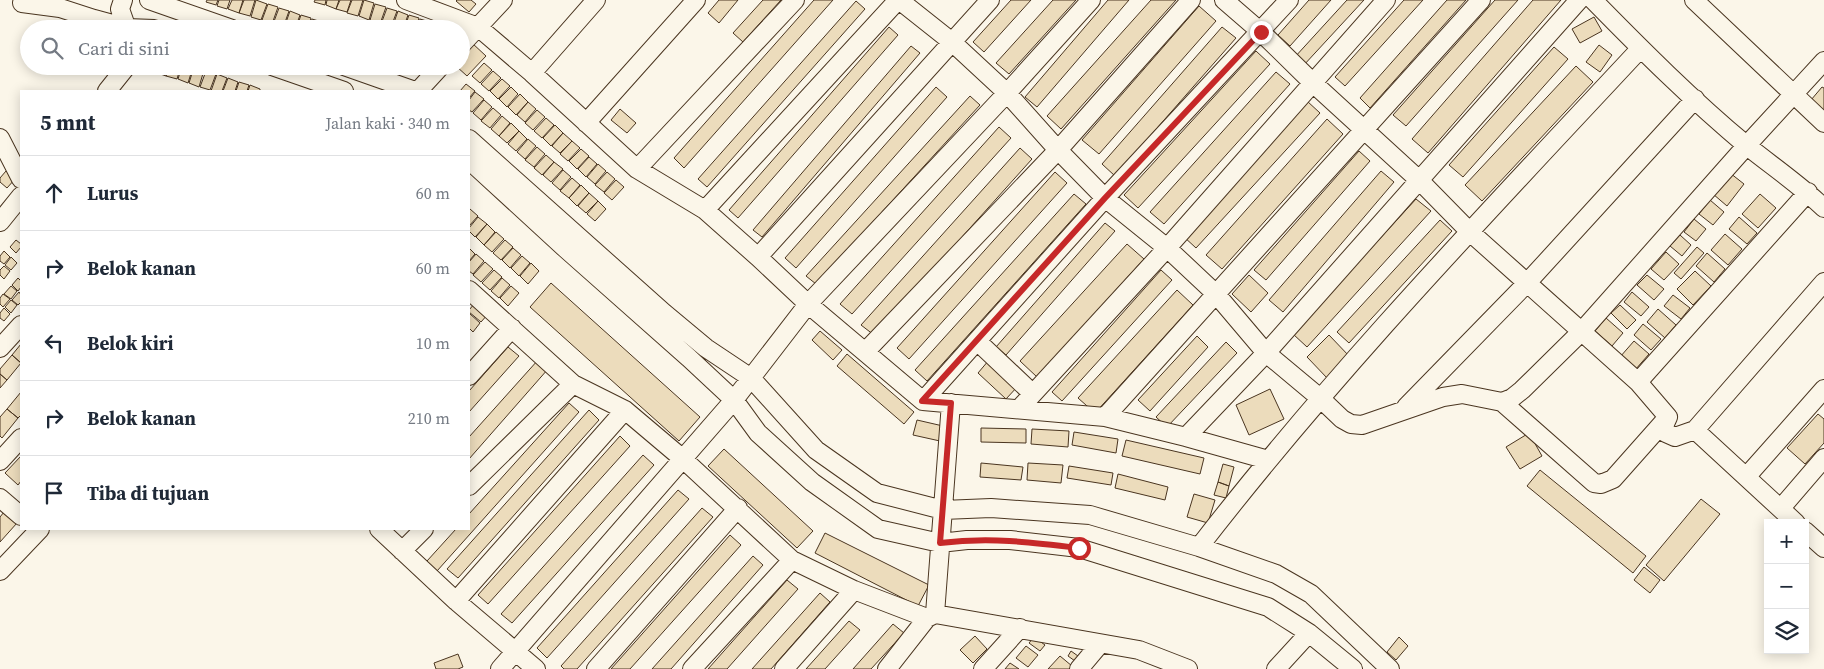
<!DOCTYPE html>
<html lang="id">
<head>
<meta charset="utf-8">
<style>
  :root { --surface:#fff; --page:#f2f2f3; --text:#1f2937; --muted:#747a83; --line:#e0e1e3 }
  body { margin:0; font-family:"Source Serif 4",serif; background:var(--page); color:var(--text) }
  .controls { position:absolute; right:15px; bottom:15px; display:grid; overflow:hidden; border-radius:0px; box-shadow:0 2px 12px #0003 }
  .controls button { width:45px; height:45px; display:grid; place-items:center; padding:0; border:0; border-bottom:1px solid var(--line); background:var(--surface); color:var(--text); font:25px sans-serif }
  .stop { position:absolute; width:15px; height:15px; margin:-11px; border:4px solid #c62828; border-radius:50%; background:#fff }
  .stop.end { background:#c62828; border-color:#fff; box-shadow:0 1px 5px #0008 }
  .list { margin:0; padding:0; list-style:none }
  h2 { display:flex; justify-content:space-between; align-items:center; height:65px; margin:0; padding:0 20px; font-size:21px }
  h2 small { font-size:16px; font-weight:400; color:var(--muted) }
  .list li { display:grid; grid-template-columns:32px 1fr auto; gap:15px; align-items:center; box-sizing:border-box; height:75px; padding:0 20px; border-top:1px solid var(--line) }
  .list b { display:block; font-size:19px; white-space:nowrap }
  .list em { font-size:16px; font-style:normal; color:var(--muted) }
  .icon { flex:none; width:28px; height:28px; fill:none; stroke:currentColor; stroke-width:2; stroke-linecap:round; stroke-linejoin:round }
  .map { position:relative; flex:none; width:1824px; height:669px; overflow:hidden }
  .search { position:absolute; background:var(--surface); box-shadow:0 2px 12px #0003; left:20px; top:20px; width:450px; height:55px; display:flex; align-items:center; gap:12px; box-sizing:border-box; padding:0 18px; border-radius:28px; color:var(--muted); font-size:19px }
  .panel { position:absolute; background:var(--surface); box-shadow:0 2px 12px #0003; left:20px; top:90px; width:450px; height:440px; border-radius:0px }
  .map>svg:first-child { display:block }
  .building { fill:#ecdcbc; stroke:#4a3520 }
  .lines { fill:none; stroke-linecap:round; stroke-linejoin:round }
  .minor-casing { stroke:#4a3520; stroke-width:20 }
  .minor { stroke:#fbf6e9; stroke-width:18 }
  .route { stroke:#c62828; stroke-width:6 }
</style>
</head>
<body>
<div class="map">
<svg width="1824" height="669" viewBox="0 0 1824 669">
  <rect width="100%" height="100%" fill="#fbf6e9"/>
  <path class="building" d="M207,0h11l-2,5 -10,-3z
    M219,0h11l-3,9 -10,-3z
    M232,0h11l-4,13 -11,-4z
    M244,0h11l-5,16 -11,-3z
    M256,0l11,4 -6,16 -10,-3z
    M315,0h11l-1,5 -11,-3z
    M327,0h12l-3,9 -10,-4z
    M340,0h11l-4,12 -11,-3z
    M352,0h11l-5,16 -11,-3z
    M364,0l10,3 -5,17 -10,-4z
    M457,0h14l5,4 -7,8 -13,-11z
    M719,0h19l-19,23 -11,-10z
    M763,0h18l-38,42 -10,-9z
    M814,0h19l-149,168 -10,-10z
    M1011,0h20l-47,52 -11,-10z
    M1053,0h23l-67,74 -13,-11z
    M1108,0h21l-92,107 -12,-10z
    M1151,0h25l-115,129 -14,-13z
    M1309,0h22l-41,46 -12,-11z
    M1347,0h17l-61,66 -9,-8z
    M1404,0h19l-78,86 -10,-9z
    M1447,0h19l-96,108 -10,-10z
    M1495,0h23l-112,126 -13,-11z
    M1533,0h28l-133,153 -16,-14z
    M856,1l9,8 -158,178 -9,-8z
    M268,4l10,3 -6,17 -10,-4z
    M375,4l11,3 -6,17 -10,-4z
    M1199,6l17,15 -117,133 -17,-14z
    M279,8l10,3 -6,17 -10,-4z
    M387,8l10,3 -6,16 -10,-3z
    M290,11l10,4 -5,14 -11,-1z
    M398,11l10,4 -5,14 -11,-1z
    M301,15l10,3 -3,11h-12z
    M409,15l10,3 -3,11h-12z
    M1594,17l8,14 -22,12 -8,-14z
    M312,19l10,3 -2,7h-12z
    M420,19l10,3 -2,7h-11z
    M323,22l10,4 -1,3h-11z
    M431,22l11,4 -1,3h-12z
    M889,27l9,8 -160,183 -9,-8z
    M1222,27l14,11 -121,138 -13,-12z
    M472,43l14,13 -19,20 -11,-10h5v-11z
    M1599,45l13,10 -12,17 -14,-10z
    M911,46l9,7 -158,184 -9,-7z
    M1554,47l14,12 -105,118 -14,-12z
    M1256,51l14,13 -132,144 -14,-13z
    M484,63l8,7 -12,13 -8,-7z
    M145,66h11l-2,6 -10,-4z
    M157,66h12l-3,10 -11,-4z
    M170,66h11l-4,13 -11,-3z
    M182,66l11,1 -5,16 -10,-4z
    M407,66h11l-1,6 -10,-4z
    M1576,66l17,16 -111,119 -17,-16z
    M194,67l10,3 -5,17 -10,-4z
    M206,71l10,3 -6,16 -10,-3z
    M493,71l8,7 -12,13 -8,-7z
    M1276,72l14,12 -126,140 -14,-12z
    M217,74l10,4 -5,13h-11z
    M228,78l10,4 -3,9h-12z
    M502,79l8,7 -12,13 -8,-8z
    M239,82l10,3 -2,6h-11z
    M466,84l9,7 -6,7v-7h-9z
    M250,85l10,4v2h-12z
    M511,87l7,7 -11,13 -8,-8z
    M936,87l11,10 -151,171 -11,-10z
    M1822,87l2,1v23l-13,-11z
    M475,92l9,7 -12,13 -3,-2v-10z
    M520,94l8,8 -12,13 -8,-8z
    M970,96l10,9 -164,179 -10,-8z
    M484,100l8,7 -11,13 -8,-7z
    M1307,101l13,12 -124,135 -13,-12z
    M528,102l8,7 -11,13 -8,-7z
    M493,108l8,7 -11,13 -9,-7z
    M620,109l16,14 -9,10 -16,-13z
    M537,110l8,7 -12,13 -8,-7z
    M502,116l8,7 -11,13 -8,-7z
    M546,118l8,7 -12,13 -8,-7z
    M1327,119l16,15 -121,135 -16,-14z
    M511,123l8,8 -12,12 -8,-7z
    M555,125l8,8 -12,13 -8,-8z
    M999,127l12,11 -159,176 -12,-10z
    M519,131l8,8 -11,12 -8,-7z
    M563,133l9,8 -12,12 -8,-7z
    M528,139l8,7 -11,13 -8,-7z
    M572,141l8,7 -12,13 -8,-7z
    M537,147l8,7 -11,13 -9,-7z
    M1020,148l12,11 -158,176 -13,-10z
    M581,149l8,7 -12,13 -8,-8z
    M1359,151l11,10 -104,119 -12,-10z
    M546,155l8,7 -12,13 -8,-7z
    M589,157l8,7 -11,13 -8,-8z
    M554,162l9,7 -12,13 -8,-7z
    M598,164l8,7 -11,13 -8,-7z
    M563,170l8,7 -11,13 -8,-7z
    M6,171l9,8 -8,9 -7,-6v-4z
    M1381,171l13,11 -111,130 -14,-12z
    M607,172l8,7 -11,13 -9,-7z
    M1055,172l12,11 -158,176 -12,-11z
    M1730,173l14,11 -17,22 -14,-12z
    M572,178l8,7 -11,13 -9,-7z
    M616,180l8,7 -12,13 -8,-7z
    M581,185l8,8 -12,13 -8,-8z
    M589,193l9,8 -12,12 -8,-7z
    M1074,194l12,10 -159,177 -12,-11z
    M1760,194l16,14 -18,20 -16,-14z
    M1416,199l15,12 -124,136 -14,-13z
    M1710,200l14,12 -11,13 -14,-11z
    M598,201l8,8 -11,12 -8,-7z
    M470,209l8,7 -9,10v-16z
    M478,217l9,7 -12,13 -6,-6v-3z
    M1739,217l18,16 -10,11 -18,-15z
    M1694,219l12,10 -10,12 -12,-9z
    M1440,220l12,11 -103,112 -12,-11z
    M1105,223l10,8 -109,124 -10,-8z
    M487,224l8,8 -11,13 -8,-8z
    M496,232l8,7 -12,13 -8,-7z
    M1725,234l17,15 -14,16 -17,-15z
    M1680,235l11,10 -9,11 -12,-10z
    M16,240l5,4v3l-5,6 -6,-6z
    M505,240l8,7 -12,13 -8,-7z
    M1127,244l17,15 -107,118 -17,-16z
    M1697,247l7,6 -23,26 -7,-6z
    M469,248l6,6 -6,7z
    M513,248l8,7 -11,13 -8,-8z
    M4,251l6,6 -6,7 -4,-3v-5z
    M1666,252l13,12 -15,16 -13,-11z
    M1707,253l18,16 -11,13 -18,-16z
    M476,254l8,7 -11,13 -4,-3v-9z
    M522,256l8,7 -11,13 -8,-8z
    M11,257l6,6 -6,7 -6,-5z
    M485,262l8,7 -12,13 -8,-7z
    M531,263l8,8 -11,13 -8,-8z
    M4,266l6,5 -6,8 -4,-4v-5z
    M494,270l8,7 -12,13 -8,-7z
    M1161,270l11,10 -110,121 -10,-9z
    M1695,271l16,15 -18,19 -16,-16z
    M1249,275l19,18 -17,19 -19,-18z
    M1647,275l17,14 -10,11 -17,-15z
    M18,278l3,3v6l-3,4 -6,-6z
    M502,278l8,7 -11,13 -8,-7z
    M551,283l149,134 -21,24 -149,-134z
    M11,286l6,5 -6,8 -7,-5z
    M511,286l8,7 -11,13 -8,-8z
    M1177,290l16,15 -98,108 -17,-15z
    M19,292l2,3v7l-3,3 -6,-5z
    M1632,292l17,15 -8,9 -17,-14z
    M3,294l7,5 -7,8 -3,-3v-6z
    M1673,295l17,13 -9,11 -17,-13z
    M11,300l6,5 -6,8 -6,-6z
    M475,303l13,11 -7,8 -12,-10v-2z
    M1620,305l16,15 -9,9 -16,-16z
    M4,308l6,6 -6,7 -4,-3v-5z
    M1658,309l18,16 -11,13 -18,-16z
    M469,313l11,10 -7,9 -4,-4z
    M1606,318l17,15 -11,13 -17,-15z
    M1643,324l18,15 -10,11 -17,-15z
    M820,331l22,19 -9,10 -21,-20z
    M1329,335l21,22 -22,22 -21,-22z
    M1197,336l11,11 -58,64 -12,-11z
    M1634,341l15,13 -14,16 -15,-13z
    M1226,342l11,11 -70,74 -11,-10z
    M21,344v19l-9,-8z
    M508,347l11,9 -50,56v-21z
    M847,354l67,58 -10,12 -67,-58z
    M12,355l9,8 -14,17 -7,-6v-5z
    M538,360l10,9 -79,90v-22z
    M989,360l29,26 -12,13 -28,-26z
    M0,374l7,6 -7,8z
    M1270,389l14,30 -35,16 -13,-30z
    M21,392v23l-3,3 -11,-9z
    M569,403l10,9 -142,159 -10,-10 29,-32h13v-15z
    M7,409l11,9 -16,20 -2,-2v-19z
    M589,410l10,10 -141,158 -11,-9z
    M1818,414l6,5v24l-19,21 -18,-16z
    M917,420l26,6 -3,15 -27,-6z
    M981,428l45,1v14l-45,-1z
    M1032,429l37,2 -1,16 -37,-3z
    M1074,432l44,7 -2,14 -44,-8z
    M1529,433l13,23 -22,13 -14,-22z
    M620,436l10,10 -142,158 -10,-9z
    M1126,440l78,18 -4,16 -78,-18z
    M724,449l89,82 -16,17 -89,-82z
    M643,455l11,10 -142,158 -11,-9z
    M21,456v25l-3,4 -13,-12z
    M981,463l42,4 -2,13 -41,-3z
    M1028,463l35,2 -2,18 -34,-3z
    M1223,464l11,3 -5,19 -11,-4z
    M1069,466l44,7 -2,12 -44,-7z
    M1540,470l106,86 -13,17 -106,-87z
    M1118,474l50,13 -3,13 -50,-12z
    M1218,482l11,4 -3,12 -12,-3z
    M678,490l11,9 -142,159 -10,-10z
    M1194,494l21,6 -7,23 -21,-6z
    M1701,499l19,15 -56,67 -18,-16z
    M702,508l11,9 -136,152h-13l-3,-3z
    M4,512l13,11 -17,19v-25z
    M825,533l104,52 -11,21 -103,-53z
    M730,535l11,10 -111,124h-19z
    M753,556l10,9 -92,104h-19z
    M1644,567l16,13 -10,13 -16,-13z
    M787,580l11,9 -71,80h-19z
    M820,593l10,9 -59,67h-19z
    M849,621l11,9 -35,39h-19z
    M893,624l11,9 -33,36h-18z
    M975,636l12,13 -14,14 -13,-13z
    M1034,637l11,8 -5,6 -11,-8z
    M1399,637l9,9 -12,14 -9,-8z
    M1026,646l12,9 -10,12 -12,-9z
    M1071,651l7,5 -3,5 -7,-5z
    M458,654l5,13 -5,2h-22l-2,-6z
    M1060,656l12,10 -3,3h-21z
    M1010,663l9,6h-14z"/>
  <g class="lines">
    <defs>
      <path id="minor" d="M123,0l-3,9 7,20
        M149,0l83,29
        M406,0l72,27 54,46 105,96 68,41 53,47 50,47 115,97 182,16 81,20 82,23
        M899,0l53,42 55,51 51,57 47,48 62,50 49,46 50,59 54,45 22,21 9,5 11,1 81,-28 19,-3 40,8 92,81 7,1 12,-5 55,-62
        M1224,0l37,32 52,51 106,97 51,52 168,150 30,35 -5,11 3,5 9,4 20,-7 101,93
        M1593,0c49,50 99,100 153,145 26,21 54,40 78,63
        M1694,0l130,123
        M22,3l38,5 34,11 33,9 27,1
        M461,45l42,-45
        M272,66l72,25
        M344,66l71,25
        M532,73l64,-73
        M107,91l20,-25
        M418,91l23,-25
        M586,123l110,-123
        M0,138l21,41
        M469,139l195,174 42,35 45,30 65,72 61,43 66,17 48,-2 99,7 109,32 77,27 35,20 79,75
        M469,160l97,89 123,109 45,42 24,33 54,49 66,47 62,14 27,-3h43l69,8 189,59 41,26 44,36
        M637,169l158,-169
        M705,210l193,-210
        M0,222l21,-26
        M758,257l232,-257
        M469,290l104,94 52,26 58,49 109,101 62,30 73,28 8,-4 204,36 49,19
        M977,341l55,52
        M0,348l21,-23
        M865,352l193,-202 133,-150
        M469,376l43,-48
        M1638,382l170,-190
        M923,401l182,-203 184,-198
        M1502,402l10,-4 10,-8 60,-59 165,-186 77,-84
        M1406,407l120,-123 169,-185
        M1019,409l148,-161 219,-248
        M1105,417l376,-417
        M1695,430l129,-148
        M1186,437l80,-84 313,-353
        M0,461l21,-23
        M1747,476l77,-87
        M469,486l104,-102
        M0,498l21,18
        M1781,508l43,-50
        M379,529l77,72 80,68
        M1805,531l19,17
        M1199,547c136,-176 290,-336 441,-498
        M402,551l22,-22
        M0,571l40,-42
        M456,601l169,-191
        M935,614l16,-211
        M500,669l234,-269 74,-96 199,-211 84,-93
        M596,669l142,-161
        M692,669l100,-109
        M784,669l70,-79
        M887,669l40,-51
        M983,669l37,-41
        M1079,669l21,-25
        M1276,669l33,-36"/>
    </defs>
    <use href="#minor" class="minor-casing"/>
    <use href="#minor" class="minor"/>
  </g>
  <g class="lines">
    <path class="route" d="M1079,548c-49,-6 -90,-11 -139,-5l11,-140 -29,-2 183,-203 156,-166"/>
  </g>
</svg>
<div class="controls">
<button>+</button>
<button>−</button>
<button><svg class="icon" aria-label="layers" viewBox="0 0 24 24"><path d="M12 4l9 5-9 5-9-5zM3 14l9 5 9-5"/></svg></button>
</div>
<div class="stop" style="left:1079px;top:548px"></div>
<div class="stop end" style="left:1261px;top:32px"></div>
<div class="search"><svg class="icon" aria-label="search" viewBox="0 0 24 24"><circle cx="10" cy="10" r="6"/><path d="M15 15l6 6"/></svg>Cari di sini</div>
<section class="panel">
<h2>5 mnt<small>Jalan kaki · 340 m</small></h2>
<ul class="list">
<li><svg class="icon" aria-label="ahead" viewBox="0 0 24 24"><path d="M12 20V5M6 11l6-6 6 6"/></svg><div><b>Lurus</b></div><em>60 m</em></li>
<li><svg class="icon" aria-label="right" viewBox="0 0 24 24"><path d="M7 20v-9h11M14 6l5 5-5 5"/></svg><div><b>Belok kanan</b></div><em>60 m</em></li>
<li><svg class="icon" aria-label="left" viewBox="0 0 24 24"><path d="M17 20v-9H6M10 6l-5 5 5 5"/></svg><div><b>Belok kiri</b></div><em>10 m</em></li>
<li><svg class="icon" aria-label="right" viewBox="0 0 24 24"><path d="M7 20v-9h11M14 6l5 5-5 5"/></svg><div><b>Belok kanan</b></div><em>210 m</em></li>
<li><svg class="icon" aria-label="arrive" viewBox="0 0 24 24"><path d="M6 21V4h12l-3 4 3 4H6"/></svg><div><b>Tiba di tujuan</b></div></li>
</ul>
</section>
</div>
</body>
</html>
